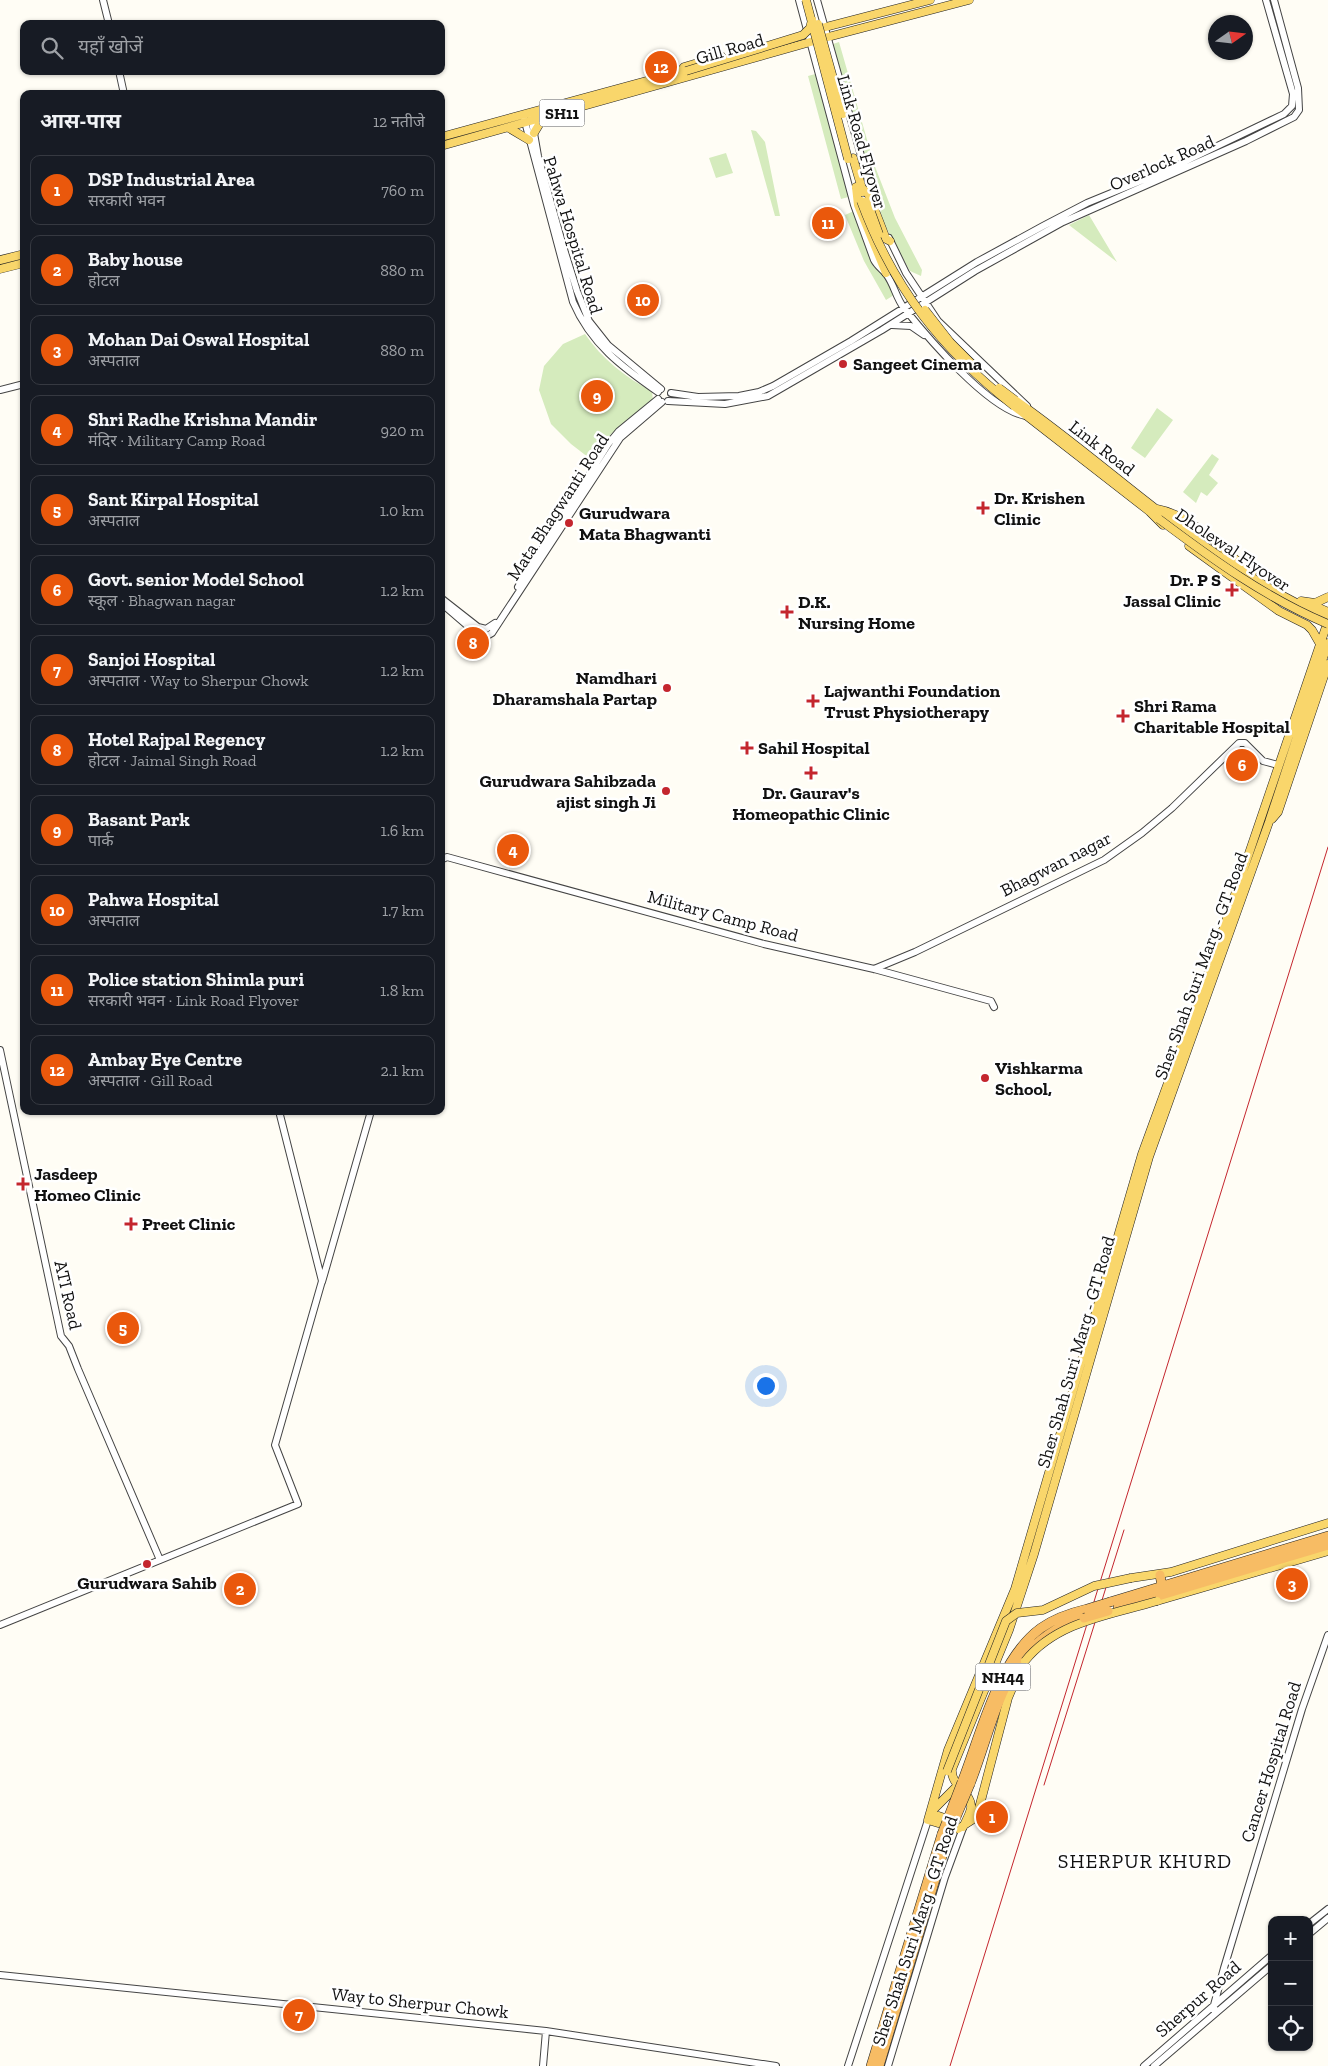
<!DOCTYPE html>
<html lang="hi">
<head>
<meta charset="utf-8">
<style>
  :root { --surface:#171b24; --page:#242831; --text:#f1f3f6; --muted:#9ea1a6; --line:#363941; --accent:#ea580c }
  body { margin:0; font-family:"Zilla Slab","Noto Sans Devanagari",serif; background:var(--page); color:var(--text) }
  .controls { position:absolute; right:15px; bottom:15px; display:grid; overflow:hidden; border-radius:10px; box-shadow:0 1px 4px #0004 }
  .controls button { width:45px; height:45px; display:grid; place-items:center; padding:0; border:0; border-bottom:1px solid var(--line); background:var(--surface); color:var(--text); font:25px sans-serif }
  .compass { position:absolute; left:1208px; top:15px; width:45px; height:45px; border-radius:50%; background:var(--surface); box-shadow:0 1px 4px #0004; rotate:76deg }
  .you { position:absolute; left:765px; top:1385px; width:18px; height:18px; margin:-12px; border:4px solid #fff; border-radius:50%; background:#1a73e8; box-shadow:0 0 0 8px #1a73e833 }
  .badge { display:grid; place-items:center; width:32px; height:32px; border-radius:50%; background:var(--accent); color:#fff; font-size:16px; font-weight:700 }
  .pin { position:absolute; translate:-50% -50%; border:2px solid #fff; box-shadow:0 1px 5px #0006 }
  .list { margin:0; padding:0; list-style:none }
  h2 { display:flex; justify-content:space-between; align-items:center; height:65px; margin:0; padding:0 20px; font-size:21px }
  h2 small { font-size:16px; font-weight:400; color:var(--muted) }
  .list li { display:grid; grid-template-columns:32px 1fr auto; gap:15px; align-items:center; box-sizing:border-box; height:70px; margin:0 10px 10px; padding:0 10px; border:1px solid var(--line); border-radius:10px }
  .list b { display:block; font-size:19px; white-space:nowrap }
  .list p { margin:0; font-size:16px; white-space:nowrap; color:var(--muted) }
  .list em { font-size:16px; font-style:normal; color:var(--muted) }
  .icon { flex:none; width:28px; height:28px; fill:none; stroke:currentColor; stroke-width:2; stroke-linecap:round; stroke-linejoin:round }
  .map { position:relative; flex:none; width:1328px; height:2066px; overflow:hidden }
  .search { position:absolute; background:var(--surface); box-shadow:0 1px 4px #0004; left:20px; top:20px; width:425px; height:55px; display:flex; align-items:center; gap:12px; box-sizing:border-box; padding:0 18px; border-radius:10px; color:var(--muted); font-size:19px }
  .panel { position:absolute; background:var(--surface); box-shadow:0 1px 4px #0004; left:20px; top:90px; width:425px; height:1025px; border-radius:10px }
  .map>svg:first-child { display:block }
  .green { fill:#d5ebbd }
  .lines { fill:none; stroke-linecap:round; stroke-linejoin:round }
  .tertiary-casing { stroke:#444; stroke-width:8 }
  .primary-casing { stroke:#222; stroke-width:9 }
  .trunk-casing { stroke:#222; stroke-width:10 }
  .tertiary { stroke:#fff; stroke-width:6 }
  .primary { stroke:#f9d66b; stroke-width:8 }
  .trunk { stroke:#f7bc64; stroke-width:9 }
  .rail { stroke:#c4262e; stroke-width:1 }
  .primary-bridge-casing { stroke:#222; stroke-width:9; stroke-linecap:butt }
  .trunk-bridge-casing { stroke:#222; stroke-width:10; stroke-linecap:butt }
  .primary-bridge { stroke:#f9d66b; stroke-width:8 }
  .trunk-bridge { stroke:#f7bc64; stroke-width:9 }
  .poi-dot { fill:#c4262e; stroke:#fff; stroke-width:2 }
  .labels { text-anchor:middle; stroke-width:5; stroke-linejoin:round; paint-order:stroke }
  .shield { fill:#fff; stroke:#585858; stroke-width:1 }
  .shield-label { font-size:16px; font-weight:bold; fill:#111 }
  .street-label { font-size:18px; fill:#111; stroke:#fff }
  .poi-label { font-size:18px; font-weight:bold; fill:#111; stroke:#fff; text-anchor:start }
  .quarter-label { font-size:20px; letter-spacing:1px; fill:#111; stroke:#fff }
</style>
</head>
<body>
<div class="map">
<svg width="1328" height="2066" viewBox="0 0 1328 2066">
  <rect width="100%" height="100%" fill="#fffdf5"/>
  <path class="green" d="M839,42l35,122 21,54 27,52 -1,6 -11,-5 -26,-47 -51,-180z
    M819,73l33,123 -11,3 -33,-123z
    M751,130l5,1 9,11 15,74h-5z
    M726,153l7,20 -17,5 -7,-20z
    M856,210l38,85 -8,5 -22,-39 -19,-46z
    M1089,215l28,47 -48,-37z
    M585,334c17,25 41,44 67,57l1,10 -42,33 -18,27 -22,-17 -20,-20 -12,-34 5,-24 19,-22z
    M1157,408l16,12 -28,38 -14,-10z
    M1212,454l7,5 -10,16 9,8 -11,13 -6,-4 -5,11 -13,-11z"/>
  <g class="lines">
    <defs>
      <path id="tertiary" d="M103,0l6,24
        M799,0l55,205 20,55c3,6 8,9 12,14 8,10 10,24 18,34 24,30 85,102 122,108
        M817,0l56,198
        M119,71l5,23
        M531,116l7,40 25,90 14,45 12,30 19,24 53,44
        M524,118l49,184c18,42 49,65 85,90
        M889,238l17,35 32,48 89,85
        M892,325l19,1 13,9
        M0,390l24,-6
        M671,393l27,4 41,-1 20,-4 14,-6 78,-45 126,-79 66,-36 44,-23 78,-32 119,-57 8,-8 1,-12 -27,-94
        M668,401l57,3 43,-8 114,-66 93,-59 88,-49 183,-81 48,-24 5,-7 -1,-22 -24,-88
        M518,587l91,-144 10,-12 39,-32
        M441,598l37,29 8,2 9,-6
        M441,603l29,25 17,8 5,-3 128,-195 42,-36
        M441,860l6,-3 317,87 110,25 117,32 3,6
        M874,969l41,-17 189,-92 38,-27 30,-25 67,-65h6l18,18 15,4
        M0,1050l61,286 8,10 9,23 82,191
        M322,1282l49,-171
        M0,1625l298,-121 -23,-59 47,-164 -43,-170
        M1309,1924l19,-15
        M1309,1934l19,-16
        M0,1975l546,56 230,35
        M1215,2013l-1,-8 10,-37 78,-259 26,-74
        M543,2066l3,-35
        M848,2066l80,-246
        M888,2066l57,-189 18,-49
        M1144,2066l128,-111
        M1154,2066l118,-101"/>
      <path id="primary" d="M814,30l116,-30
        M680,72l4,-5 37,-11
        M509,128l20,12
        M534,133l9,-15
        M441,137l242,-66
        M441,146l387,-109 141,-37
        M853,158l10,34
        M856,187l2,18 28,68
        M862,188l7,7 17,44 4,2
        M0,260l24,-6
        M0,269l24,-6
        M1015,400c104,73 195,167 313,218
        M1014,406l135,105
        M1157,509c37,7 66,42 95,64
        M1150,512l13,13
        M1189,546l90,65 28,14 5,5 8,14
        M1301,601l14,2 13,-6
        M1310,604l18,8
        M1272,819l6,-7 50,-148
        M1131,1578l40,-6 157,-49
        M1157,1601l171,-50
        M1020,1670l-12,28 -30,114 -6,8 -14,9 -30,-9 20,-70 67,-161 127,-435 69,-189 117,-344
        M953,1821l-23,-8 27,-27
        M963,1827c3,-6 7,-13 8,-19 2,-15 -21,-22 -19,-39l57,-139 25,-76 115,-397 120,-335 59,-179"/>
      <path id="trunk" d="M1160,1575l2,11
        M1110,1602l218,-66
        M1118,1608l210,-63
        M962,1782c19,-48 36,-123 79,-154 14,-10 29,-15 46,-19
        M970,1784c27,-68 33,-143 114,-166
        M871,2066l71,-232
        M879,2066l69,-230"/>
    </defs>
    <use href="#tertiary" class="tertiary-casing"/>
    <use href="#primary" class="primary-casing"/>
    <use href="#trunk" class="trunk-casing"/>
    <use href="#tertiary" class="tertiary"/>
    <use href="#primary" class="primary"/>
    <use href="#trunk" class="trunk"/>
    <path class="rail" d="M1044,1785l80,-255
      M950,2066l378,-1219"/>
    <defs>
      <path id="primary-bridge" d="M806,0l42,159
        M818,24l25,90
        M686,71l117,-36 7,-7 2,-8
        M861,201c32,87 81,149 153,205
        M867,201l12,33
        M925,310l25,32 27,27
        M999,388l16,12
        M1159,519c53,40 107,79 169,105
        M1025,1661c32,-40 86,-46 132,-60
        M947,1771l59,-150 11,-8 26,-3 51,-24 37,-8"/>
      <path id="trunk-bridge" d="M1087,1609l23,-7
        M1084,1618l24,-7
        M942,1834l20,-52
        M948,1836l22,-52"/>
    </defs>
    <use href="#primary-bridge" class="primary-bridge-casing"/>
    <use href="#trunk-bridge" class="trunk-bridge-casing"/>
    <use href="#primary-bridge" class="primary-bridge"/>
    <use href="#trunk-bridge" class="trunk-bridge"/>
  </g>
  <g class="poi-dot">
    <circle cx="843" cy="364" r="5"/>
    <path d="M980.5 500.5h5v5h5v5h-5v5h-5v-5h-5v-5h5z"/>
    <circle cx="569" cy="523" r="5"/>
    <path d="M1229.5 582.5h5v5h5v5h-5v5h-5v-5h-5v-5h5z"/>
    <path d="M784.5 604.5h5v5h5v5h-5v5h-5v-5h-5v-5h5z"/>
    <circle cx="667" cy="688" r="5"/>
    <path d="M810.5 693.5h5v5h5v5h-5v5h-5v-5h-5v-5h5z"/>
    <path d="M1120.5 708.5h5v5h5v5h-5v5h-5v-5h-5v-5h5z"/>
    <path d="M744.5 740.5h5v5h5v5h-5v5h-5v-5h-5v-5h5z"/>
    <path d="M808.5 765.5h5v5h5v5h-5v5h-5v-5h-5v-5h5z"/>
    <circle cx="666" cy="791" r="5"/>
    <circle cx="985" cy="1078" r="5"/>
    <path d="M20.5 1176.5h5v5h5v5h-5v5h-5v-5h-5v-5h5z"/>
    <path d="M128.5 1216.5h5v5h5v5h-5v5h-5v-5h-5v-5h5z"/>
    <circle cx="147" cy="1564" r="5"/>
  </g>
  <g class="labels">
    <g class="shield">
      <rect x="539.5" y="99.5" width="45" height="27" rx="4"/>
      <rect x="975.5" y="1663.5" width="55" height="27" rx="4"/>
    </g>
    <g class="shield-label">
      <text x="562" y="119">SH11</text>
      <text x="1003" y="1683">NH44</text>
    </g>
    <g class="street-label">
      <text transform="translate(730 49) rotate(-16)" y="6">Gill Road</text>
      <text transform="translate(862 142) rotate(74)" y="6">Link Road Flyover</text>
      <text transform="translate(1162 163) rotate(-24)" y="6">Overlock Road</text>
      <text transform="translate(573 235) rotate(73)" y="6">Pahwa Hospital Road</text>
      <text transform="translate(1102 448) rotate(38)" y="6">Link Road</text>
      <text transform="translate(558 507) rotate(-57)" y="6">Mata Bhagwanti Road</text>
      <text transform="translate(1233 550) rotate(34)" y="6">Dholewal Flyover</text>
      <text transform="translate(1056 864) rotate(-27)" y="6">Bhagwan nagar</text>
      <text transform="translate(723 916) rotate(15)" y="6">Military Camp Road</text>
      <text transform="translate(1201 966) rotate(-70)" y="6">Sher Shah Suri Marg - GT Road</text>
      <text transform="translate(68 1295) rotate(77)" y="6">ATI Road</text>
      <text transform="translate(1076 1352) rotate(-74)" y="6">Sher Shah Suri Marg - GT Road</text>
      <text transform="translate(1271 1762) rotate(-73)" y="6">Cancer Hospital Road</text>
      <text transform="translate(915 1931) rotate(-72)" y="6">Sher Shah Suri Marg - GT Road</text>
      <text transform="translate(1198 1999) rotate(-41)" y="6">Sherpur Road</text>
      <text transform="translate(420 2003) rotate(6)" y="6">Way to Sherpur Chowk</text>
    </g>
    <g class="poi-label">
      <text x="853" y="370">Sangeet Cinema</text>
      <text x="994" y="504">Dr. Krishen<tspan x="994" dy="21">Clinic</tspan></text>
      <text x="579" y="519">Gurudwara<tspan x="579" dy="21">Mata Bhagwanti</tspan></text>
      <text x="1221" y="586" text-anchor="end">Dr. P S<tspan x="1221" dy="21">Jassal Clinic</tspan></text>
      <text x="798" y="608">D.K.<tspan x="798" dy="21">Nursing Home</tspan></text>
      <text x="657" y="684" text-anchor="end">Namdhari<tspan x="657" dy="21">Dharamshala Partap</tspan></text>
      <text x="824" y="697">Lajwanthi Foundation<tspan x="824" dy="21">Trust Physiotherapy</tspan></text>
      <text x="1134" y="712">Shri Rama<tspan x="1134" dy="21">Charitable Hospital</tspan></text>
      <text x="758" y="754">Sahil Hospital</text>
      <text x="656" y="787" text-anchor="end">Gurudwara Sahibzada<tspan x="656" dy="21">ajist singh Ji</tspan></text>
      <text x="811" y="799" text-anchor="middle">Dr. Gaurav's<tspan x="811" dy="21">Homeopathic Clinic</tspan></text>
      <text x="995" y="1074">Vishkarma<tspan x="995" dy="21">School,</tspan></text>
      <text x="34" y="1180">Jasdeep<tspan x="34" dy="21">Homeo Clinic</tspan></text>
      <text x="142" y="1230">Preet Clinic</text>
      <text x="147" y="1589" text-anchor="middle">Gurudwara Sahib</text>
    </g>
    <g class="quarter-label">
      <text x="1145" y="1868">SHERPUR KHURD</text>
    </g>
  </g>
</svg>
<div class="controls">
<button>+</button>
<button>−</button>
<button><svg class="icon" aria-label="locate" viewBox="0 0 24 24"><circle cx="12" cy="12" r="6"/><path d="M12 2v4M12 18v4M2 12h4M18 12h4"/></svg></button>
</div>
<svg class="compass" viewBox="-18 -18 36 36"><path d="M0-13l5 13h-10z" fill="#e53935"/><path d="M0 13l5-13h-10z" fill="#9ea1a6"/></svg>
<div class="you"></div>
<div class="pin badge" style="left:992px;top:1817px">1</div>
<div class="pin badge" style="left:240px;top:1589px">2</div>
<div class="pin badge" style="left:1292px;top:1584px">3</div>
<div class="pin badge" style="left:513px;top:850px">4</div>
<div class="pin badge" style="left:123px;top:1328px">5</div>
<div class="pin badge" style="left:1242px;top:765px">6</div>
<div class="pin badge" style="left:299px;top:2015px">7</div>
<div class="pin badge" style="left:473px;top:643px">8</div>
<div class="pin badge" style="left:597px;top:396px">9</div>
<div class="pin badge" style="left:643px;top:300px">10</div>
<div class="pin badge" style="left:828px;top:223px">11</div>
<div class="pin badge" style="left:661px;top:67px">12</div>
<div class="search"><svg class="icon" aria-label="search" viewBox="0 0 24 24"><circle cx="10" cy="10" r="6"/><path d="M15 15l6 6"/></svg>यहाँ खोजें</div>
<section class="panel">
<h2>आस-पास<small>12 नतीजे</small></h2>
<ul class="list">
<li><span class="badge">1</span><div><b>DSP Industrial Area</b><p>सरकारी भवन</p></div><em>760 m</em></li>
<li><span class="badge">2</span><div><b>Baby house</b><p>होटल</p></div><em>880 m</em></li>
<li><span class="badge">3</span><div><b>Mohan Dai Oswal Hospital</b><p>अस्पताल</p></div><em>880 m</em></li>
<li><span class="badge">4</span><div><b>Shri Radhe Krishna Mandir</b><p>मंदिर · Military Camp Road</p></div><em>920 m</em></li>
<li><span class="badge">5</span><div><b>Sant Kirpal Hospital</b><p>अस्पताल</p></div><em>1.0 km</em></li>
<li><span class="badge">6</span><div><b>Govt. senior Model School</b><p>स्कूल · Bhagwan nagar</p></div><em>1.2 km</em></li>
<li><span class="badge">7</span><div><b>Sanjoi Hospital</b><p>अस्पताल · Way to Sherpur Chowk</p></div><em>1.2 km</em></li>
<li><span class="badge">8</span><div><b>Hotel Rajpal Regency</b><p>होटल · Jaimal Singh Road</p></div><em>1.2 km</em></li>
<li><span class="badge">9</span><div><b>Basant Park</b><p>पार्क</p></div><em>1.6 km</em></li>
<li><span class="badge">10</span><div><b>Pahwa Hospital</b><p>अस्पताल</p></div><em>1.7 km</em></li>
<li><span class="badge">11</span><div><b>Police station Shimla puri</b><p>सरकारी भवन · Link Road Flyover</p></div><em>1.8 km</em></li>
<li><span class="badge">12</span><div><b>Ambay Eye Centre</b><p>अस्पताल · Gill Road</p></div><em>2.1 km</em></li>
</ul>
</section>
</div>
</body>
</html>
